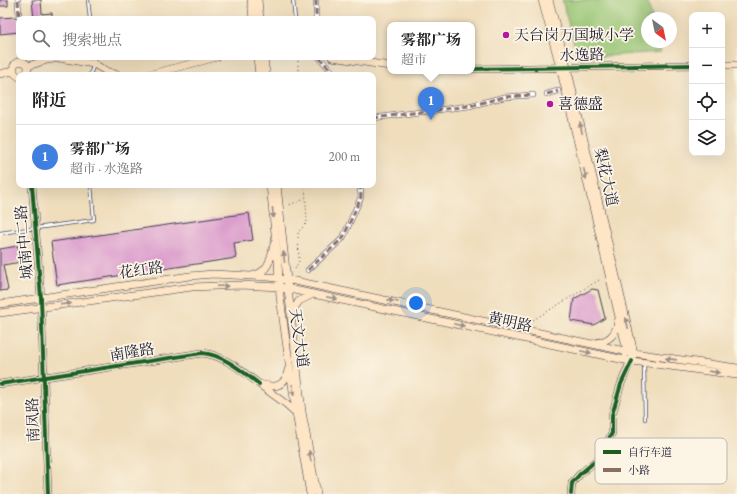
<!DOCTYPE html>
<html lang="zh">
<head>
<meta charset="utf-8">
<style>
  :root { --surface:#fff; --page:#f6f6f6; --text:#222; --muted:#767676; --line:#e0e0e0; --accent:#0b8043 }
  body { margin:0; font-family:"EB Garamond","Noto Serif SC",serif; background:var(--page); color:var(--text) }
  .controls { position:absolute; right:12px; top:12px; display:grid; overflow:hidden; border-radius:8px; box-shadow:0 4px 16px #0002 }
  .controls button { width:36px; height:36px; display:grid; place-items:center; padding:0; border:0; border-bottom:1px solid var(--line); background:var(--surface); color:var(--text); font:20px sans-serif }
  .compass { position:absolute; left:641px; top:12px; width:36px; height:36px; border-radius:50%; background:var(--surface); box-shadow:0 4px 16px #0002; rotate:147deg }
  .you { position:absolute; left:416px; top:303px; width:14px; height:14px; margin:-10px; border:3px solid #fff; border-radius:50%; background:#1a73e8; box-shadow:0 0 0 6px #1a73e833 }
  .badge { display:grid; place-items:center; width:26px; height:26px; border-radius:50%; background:var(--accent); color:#fff; font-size:13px; font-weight:700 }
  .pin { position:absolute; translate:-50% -33px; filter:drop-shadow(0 1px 2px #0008) }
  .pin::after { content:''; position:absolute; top:21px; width:14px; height:12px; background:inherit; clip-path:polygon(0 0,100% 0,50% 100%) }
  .popup { position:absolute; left:387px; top:22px; width:88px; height:52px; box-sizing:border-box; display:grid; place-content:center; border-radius:8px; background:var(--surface); filter:drop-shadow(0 1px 3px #0005); font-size:13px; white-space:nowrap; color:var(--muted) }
  .popup b { font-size:15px; color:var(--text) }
  .popup::after { content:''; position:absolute; left:50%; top:100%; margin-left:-8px; border:8px solid transparent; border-top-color:var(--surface) }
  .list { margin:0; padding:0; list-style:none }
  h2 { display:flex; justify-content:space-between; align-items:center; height:52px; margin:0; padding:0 16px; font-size:17px }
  h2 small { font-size:13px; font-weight:400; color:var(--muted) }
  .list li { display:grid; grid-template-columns:26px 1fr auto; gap:12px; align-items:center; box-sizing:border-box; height:64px; padding:0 16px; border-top:1px solid var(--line) }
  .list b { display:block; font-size:15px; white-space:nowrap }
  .list p { margin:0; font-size:13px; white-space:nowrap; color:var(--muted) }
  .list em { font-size:13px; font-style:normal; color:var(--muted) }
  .icon { flex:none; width:22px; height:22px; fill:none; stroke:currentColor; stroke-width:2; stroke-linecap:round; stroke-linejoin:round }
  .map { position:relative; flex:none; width:737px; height:494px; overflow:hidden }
  .search { position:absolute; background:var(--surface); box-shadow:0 4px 16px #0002; left:16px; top:16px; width:360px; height:44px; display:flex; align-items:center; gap:10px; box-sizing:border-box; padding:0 14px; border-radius:8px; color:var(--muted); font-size:15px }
  .panel { position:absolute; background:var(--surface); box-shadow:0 4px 16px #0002; left:16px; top:72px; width:360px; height:116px; border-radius:8px }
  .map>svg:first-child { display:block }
  .park { fill:#96c472; stroke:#5c7356 }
  .building { fill:#d894ca }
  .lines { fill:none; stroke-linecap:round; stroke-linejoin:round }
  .lane-casing { stroke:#413e4e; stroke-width:4 }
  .street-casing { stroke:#413e4e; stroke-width:6 }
  .secondary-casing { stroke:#413e4e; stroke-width:8 }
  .path { stroke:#413e4e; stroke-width:1; stroke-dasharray:1 3; stroke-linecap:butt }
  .lane { stroke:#fff; stroke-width:2.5 }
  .street { stroke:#fff; stroke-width:5 }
  .secondary { stroke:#fde5c5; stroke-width:7 }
  .quiet { stroke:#8d6e63; stroke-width:3; stroke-dasharray:6 3; stroke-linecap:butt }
  .cycleway-casing { stroke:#fcf5e5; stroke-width:6 }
  .cycleway { stroke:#1b5e20; stroke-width:4 }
  .oneway { fill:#9a8d87 }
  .poi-dot { fill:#b5179e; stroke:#fcf5e5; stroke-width:1.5 }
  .labels { text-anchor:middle; stroke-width:3.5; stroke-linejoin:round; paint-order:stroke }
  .poi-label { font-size:15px; fill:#22223b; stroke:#fcf5e5; text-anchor:start }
  .street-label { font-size:15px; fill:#22223b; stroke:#fcf5e5 }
  .key { fill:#fcf5e5; stroke:#bbb6b2; stroke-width:1 }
  .key-label { font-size:11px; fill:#22223b }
</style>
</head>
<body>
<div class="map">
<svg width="737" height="494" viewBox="0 0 737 494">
  <rect width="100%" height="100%" fill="#fcf5e5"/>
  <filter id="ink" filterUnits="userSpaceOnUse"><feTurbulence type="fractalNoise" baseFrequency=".025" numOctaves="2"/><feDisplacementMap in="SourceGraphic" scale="8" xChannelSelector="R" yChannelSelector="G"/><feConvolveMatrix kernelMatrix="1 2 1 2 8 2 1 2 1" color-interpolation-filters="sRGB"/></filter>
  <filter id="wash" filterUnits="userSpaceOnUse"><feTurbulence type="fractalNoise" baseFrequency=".012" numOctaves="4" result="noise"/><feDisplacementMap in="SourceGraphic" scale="16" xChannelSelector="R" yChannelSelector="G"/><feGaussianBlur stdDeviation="0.9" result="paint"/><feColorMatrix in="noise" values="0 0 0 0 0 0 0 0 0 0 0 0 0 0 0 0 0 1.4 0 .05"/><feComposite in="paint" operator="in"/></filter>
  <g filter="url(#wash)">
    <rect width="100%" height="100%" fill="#efddbb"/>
    <path class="park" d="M562,0h85l5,18h-5v24h11l3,10 -83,6z"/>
    <g id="blocks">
      <path class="building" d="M0,0h8v6h-8z
        M32,0h9l1,14 10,-1v6h-18z
        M15,17l4,3v12l-19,2v-16z
        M249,213l4,27 -19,3 2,15 -179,27 -6,-43z
        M18,246l3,16 -18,3 5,25 -8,1v-42z
        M592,289l6,1 7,28 -11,7 -23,-4 3,-22z"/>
    </g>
  </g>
  <g filter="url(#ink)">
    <use href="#blocks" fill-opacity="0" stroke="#413e4e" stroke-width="1"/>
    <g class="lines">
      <defs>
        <path id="lane" d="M88,0l2,19
          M293,0l2,19
          M90,75l4,-11v-7
          M0,233l94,-13 -3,-35
          M644,363l1,56"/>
        <path id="street" d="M18,0l1,16
          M316,0v19
          M319,57l16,18
          M547,94l11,-3
          M373,118l96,-12 35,-9 29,-2
          M308,270l35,-32 18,-41 -1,-12"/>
        <path id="secondary" d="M251,0l2,19
          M258,0l2,19
          M542,0l18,67 67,284 -1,3
          M549,0l18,67 67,286 -13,31 -9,31v18l-13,25 -19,16 -8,9 -1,11
          M257,57l2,18
          M264,57l2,18
          M332,57l58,9
          M722,65h15
          M28,66l19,-6 13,-2 34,6 12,7 12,4
          M472,69l220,-4
          M0,74l13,-3
          M148,75l69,-18
          M19,77l-5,-4c-5,-18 23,-13 11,2
          M32,185l9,113 7,196
          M270,185l8,77 2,35 16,116 14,81
          M277,185l10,95 15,132 15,82
          M254,275c15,-3 17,-18 20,-31
          M0,304l190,-28 23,-2 56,3 26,4 339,72 103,15
          M0,313l192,-26 49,-2 39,2 345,73 112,15
          M291,313l8,-12 14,-7
          M595,343c14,-2 21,-8 23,-22
          M288,370c-3,18 -14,18 -29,14l27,20 10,9
          M0,384l202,-31c22,2 40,18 57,31"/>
      </defs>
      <use href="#lane" class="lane-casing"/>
      <use href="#street" class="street-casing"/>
      <use href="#secondary" class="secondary-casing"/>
      <path class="path" d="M298,57v18
        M286,206l19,-7
        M295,269l4,-8 -1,-29 9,-9 -2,-38
        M533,320l66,-40"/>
      <use href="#lane" class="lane"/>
      <use href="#street" class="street"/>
      <use href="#secondary" class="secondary"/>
      <path class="quiet" d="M18,0l1,16
        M316,0v19
        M319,57l16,18
        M547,94l11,-3
        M373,118l96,-12 35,-9 29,-2
        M308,270l35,-32 18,-41 -1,-12"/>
      <defs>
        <path id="cycleway" d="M472,69l220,-4
          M32,185l9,113 7,196
          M0,384l202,-31c22,2 40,18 57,31
          M571,494l1,-11 8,-9 19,-16 13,-25v-18l9,-31 11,-23"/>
      </defs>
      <use href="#cycleway" class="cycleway-casing"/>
      <use href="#cycleway" class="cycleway"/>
    </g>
    <defs><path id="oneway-solid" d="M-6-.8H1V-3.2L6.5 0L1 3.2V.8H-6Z"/></defs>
    <g class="oneway">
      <use href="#oneway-solid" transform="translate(581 128) rotate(-103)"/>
      <use href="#oneway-solid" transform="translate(585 174) rotate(77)"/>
      <use href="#oneway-solid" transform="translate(273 213) rotate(84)"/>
      <use href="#oneway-solid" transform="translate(284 257) rotate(-96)"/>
      <use href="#oneway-solid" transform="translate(223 286) rotate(-2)"/>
      <use href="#oneway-solid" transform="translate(332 298) rotate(12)"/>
      <use href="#oneway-solid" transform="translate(393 301) rotate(-168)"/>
      <use href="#oneway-solid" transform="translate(66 304) rotate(-7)"/>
      <use href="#oneway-solid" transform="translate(627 323) rotate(-103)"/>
      <use href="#oneway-solid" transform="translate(459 325) rotate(12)"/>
      <use href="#oneway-solid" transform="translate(586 352) rotate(12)"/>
      <use href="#oneway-solid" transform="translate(671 359) rotate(-172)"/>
      <use href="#oneway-solid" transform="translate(714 372) rotate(8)"/>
      <use href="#oneway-solid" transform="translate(293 390) rotate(82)"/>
      <use href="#oneway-solid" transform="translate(310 456) rotate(-100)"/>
    </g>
  </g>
  <g class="poi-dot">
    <circle cx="506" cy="35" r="4"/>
    <circle cx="550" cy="104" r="4"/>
  </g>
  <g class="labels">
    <g class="poi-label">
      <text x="514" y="40">天台岗万国城小学</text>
      <text x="558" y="109">喜德盛</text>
    </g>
    <g class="street-label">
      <text transform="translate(582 55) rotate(-1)" y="5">水逸路</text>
      <text transform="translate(606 177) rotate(77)" y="5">梨花大道</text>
      <text transform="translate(24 242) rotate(-95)" y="5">城南中二路</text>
      <text transform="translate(141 270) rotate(-8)" y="5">花红路</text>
      <text transform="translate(510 322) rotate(12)" y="5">黄明路</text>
      <text transform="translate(299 338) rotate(82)" y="5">天文大道</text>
      <text transform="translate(132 352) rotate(-9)" y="5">南隆路</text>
      <text transform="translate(33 420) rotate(-92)" y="5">南凤路</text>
    </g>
  </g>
  <rect x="595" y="438" width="132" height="46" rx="6" class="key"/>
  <rect x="603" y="450" width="18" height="4" fill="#1b5e20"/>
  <rect x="603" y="468" width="18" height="4" fill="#8d6e63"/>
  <g class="key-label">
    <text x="628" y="456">自行车道</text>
    <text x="628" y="474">小路</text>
  </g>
</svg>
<div class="controls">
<button>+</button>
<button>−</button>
<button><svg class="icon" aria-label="locate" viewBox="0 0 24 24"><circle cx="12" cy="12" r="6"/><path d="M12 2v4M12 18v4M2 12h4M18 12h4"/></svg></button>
<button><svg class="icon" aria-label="layers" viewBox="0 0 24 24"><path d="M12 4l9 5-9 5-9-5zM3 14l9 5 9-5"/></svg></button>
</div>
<svg class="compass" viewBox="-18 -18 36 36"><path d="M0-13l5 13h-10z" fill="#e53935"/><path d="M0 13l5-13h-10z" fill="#767676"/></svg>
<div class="you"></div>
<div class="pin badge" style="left:431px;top:120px;background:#3f7fe0">1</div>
<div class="popup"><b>雾都广场</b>超市</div>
<div class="search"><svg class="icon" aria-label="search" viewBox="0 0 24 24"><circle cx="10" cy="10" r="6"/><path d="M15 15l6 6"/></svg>搜索地点</div>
<section class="panel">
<h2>附近<small></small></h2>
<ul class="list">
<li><span class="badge" style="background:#3f7fe0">1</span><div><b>雾都广场</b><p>超市 · 水逸路</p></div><em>200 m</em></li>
</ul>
</section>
</div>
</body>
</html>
